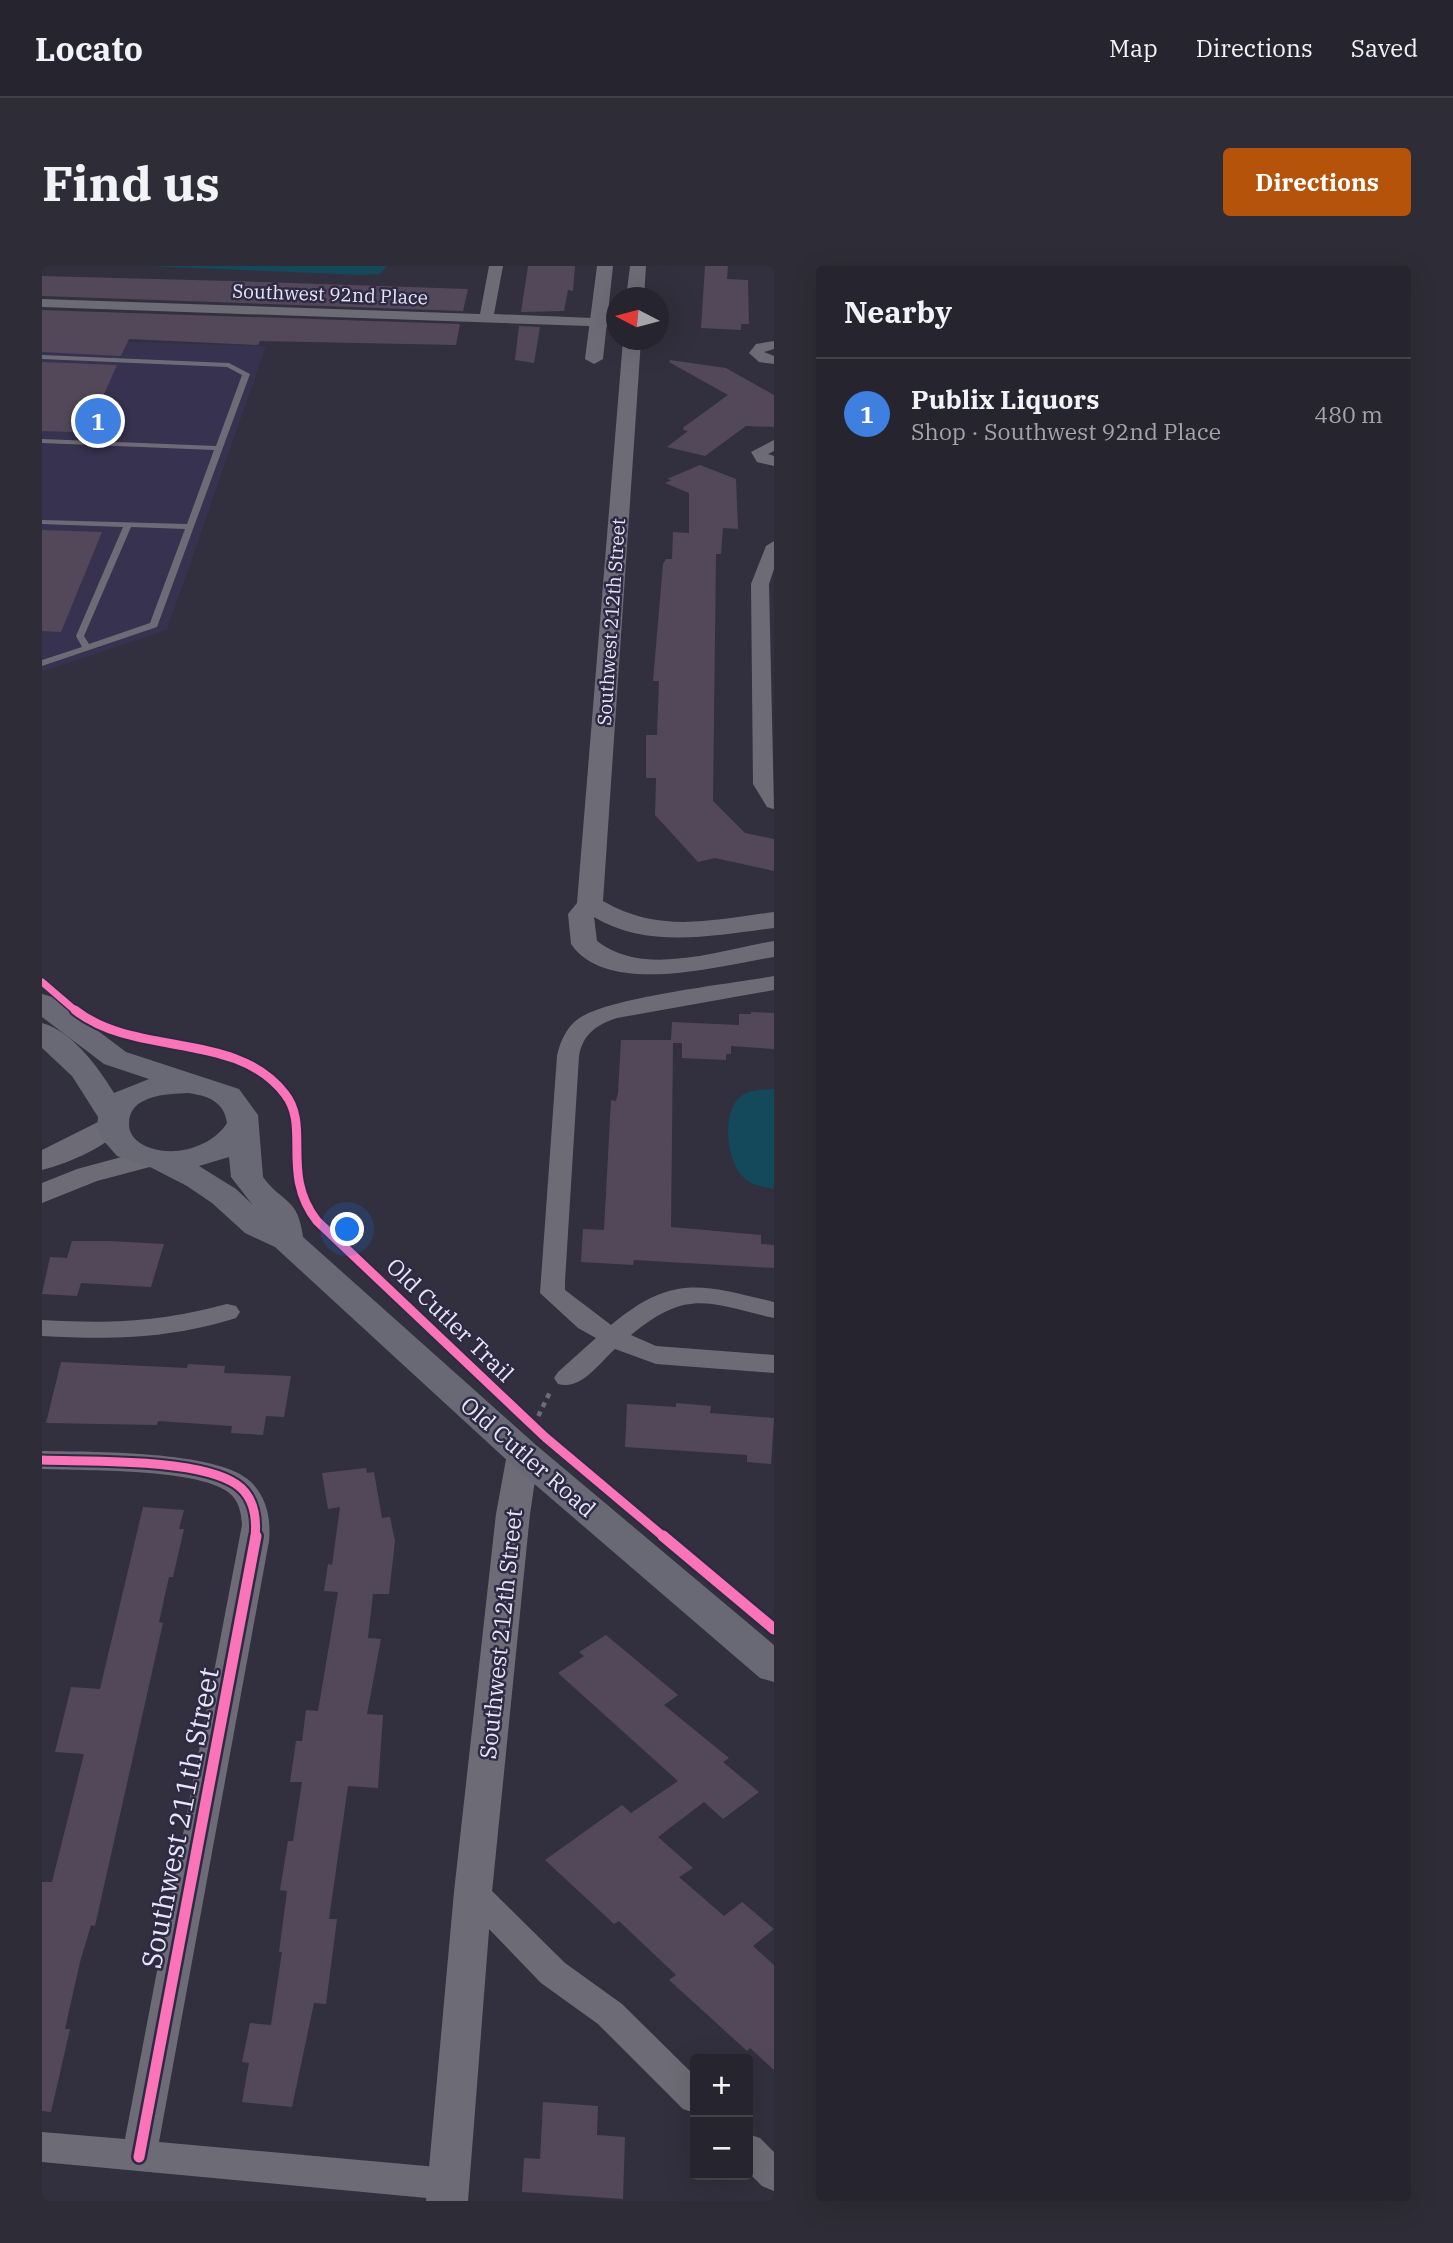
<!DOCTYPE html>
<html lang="en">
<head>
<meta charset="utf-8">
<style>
  :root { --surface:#26242e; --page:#2e2c36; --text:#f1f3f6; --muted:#a4a4aa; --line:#42414a; --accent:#b45309 }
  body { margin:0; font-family:"IBM Plex Serif",serif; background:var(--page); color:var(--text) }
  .controls { position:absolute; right:21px; bottom:21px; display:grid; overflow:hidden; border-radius:7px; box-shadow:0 7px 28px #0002 }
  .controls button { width:63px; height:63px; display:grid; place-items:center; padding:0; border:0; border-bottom:2px solid var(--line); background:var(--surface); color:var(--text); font:35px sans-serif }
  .compass { position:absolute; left:564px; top:21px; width:63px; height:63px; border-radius:50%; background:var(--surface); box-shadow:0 7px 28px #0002; rotate:276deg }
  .you { position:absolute; left:306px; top:964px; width:24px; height:24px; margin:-18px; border:5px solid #fff; border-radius:50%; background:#1a73e8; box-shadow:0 0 0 10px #1a73e833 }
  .badge { display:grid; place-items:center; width:46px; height:46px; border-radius:50%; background:var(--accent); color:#fff; font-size:23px; font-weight:700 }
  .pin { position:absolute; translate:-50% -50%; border:4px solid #fff; box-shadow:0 2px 7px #0006 }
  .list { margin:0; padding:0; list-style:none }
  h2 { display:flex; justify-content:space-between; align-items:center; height:91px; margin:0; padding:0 28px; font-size:30px }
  h2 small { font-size:23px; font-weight:400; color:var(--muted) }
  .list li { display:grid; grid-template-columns:46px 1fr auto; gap:21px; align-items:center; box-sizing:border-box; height:112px; padding:0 28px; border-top:2px solid var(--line) }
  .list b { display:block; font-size:26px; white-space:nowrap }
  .list p { margin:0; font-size:23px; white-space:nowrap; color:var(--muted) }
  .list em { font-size:23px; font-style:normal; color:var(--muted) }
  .map { position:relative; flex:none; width:732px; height:1935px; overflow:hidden; border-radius:7px }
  header { display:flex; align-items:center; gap:42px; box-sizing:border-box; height:98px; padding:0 35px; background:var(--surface); border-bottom:2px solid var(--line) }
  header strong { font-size:33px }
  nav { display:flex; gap:38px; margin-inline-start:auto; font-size:24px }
  .intro { display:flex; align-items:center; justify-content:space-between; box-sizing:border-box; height:168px; padding:0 42px }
  h1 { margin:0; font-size:49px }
  .button { padding:18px 32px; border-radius:7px; background:var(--accent); color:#fff; font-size:24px; font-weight:700 }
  main { display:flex; gap:42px; padding:0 42px }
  aside { flex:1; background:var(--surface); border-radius:7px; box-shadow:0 7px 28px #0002 }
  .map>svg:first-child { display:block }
  .built { fill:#36324f }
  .water { fill:#13495b }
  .building { fill:#534859 }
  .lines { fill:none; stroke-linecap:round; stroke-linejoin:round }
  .path { stroke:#6d6c75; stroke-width:4.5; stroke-dasharray:5 5; stroke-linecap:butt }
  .service { fill:#6d6c76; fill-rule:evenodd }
  .minor { fill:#6d6c76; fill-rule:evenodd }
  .tertiary { fill:#6d6c76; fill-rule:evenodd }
  .secondary { fill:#696976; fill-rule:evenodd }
  .cycleway-far2-casing { stroke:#2e2a44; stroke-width:10 }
  .cycleway-far1-casing { stroke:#2e2a44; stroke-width:13 }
  .cycleway-casing { stroke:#2e2a44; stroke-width:16 }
  .cycleway-far2 { stroke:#fb73b8; stroke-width:7 }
  .cycleway-far1 { stroke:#fb73b8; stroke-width:9 }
  .cycleway { stroke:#fb73b8; stroke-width:11 }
  .labels { text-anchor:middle; stroke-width:5; stroke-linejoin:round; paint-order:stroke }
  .far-street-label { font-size:19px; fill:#e7e5f7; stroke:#2e2a44 }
  .street-label { font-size:23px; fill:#e7e5f7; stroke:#2e2a44 }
  .near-street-label { font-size:28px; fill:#e7e5f7; stroke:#2e2a44 }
</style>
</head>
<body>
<header>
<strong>Locato</strong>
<nav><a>Map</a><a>Directions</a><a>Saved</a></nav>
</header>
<div class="intro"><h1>Find us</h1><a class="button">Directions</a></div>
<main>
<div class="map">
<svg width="732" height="1935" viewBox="0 0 732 1935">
  <rect width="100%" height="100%" fill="#32303e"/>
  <path class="built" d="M0,73l224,7 -99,284 -125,42z"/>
  <path class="water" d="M104,0h241l-7,8 -19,1z
    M732,823v100c-9,-2 -19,-3 -26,-8 -21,-13 -27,-64 -10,-82 9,-10 23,-9 36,-10z"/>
  <path class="building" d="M486,0h47l-2,25 -5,-1 -4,21 -43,1z
    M663,0h23l-1,13 21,1 1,44h-8v6l-40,-2z
    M0,10l188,5 238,8 -5,22 -421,-15z
    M0,44l418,14 -4,21 -196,-4 -2,4 -129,-6 -8,17 -79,-4z
    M477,60l21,1 -6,36 -19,-3z
    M628,94l56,8 48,27v32l-28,-1 -41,30 -38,-9 21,-16 -5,-1 1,-3 44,-32 -59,-33z
    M0,96l75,3 -20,45h15l-10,23 -60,-2z
    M658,199l36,14 2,50 -15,-1 -2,26h-5l-3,247 32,32 29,6v32l-59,-13 -17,4 -43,-47 1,-37h-10v-43h11l2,-54h-6l10,-117 3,-5h6l1,-27 16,1v-40l-24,-10 7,-3 -5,-1z
    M0,264l60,2 -41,100 -19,-1z
    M709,746l23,1v36l-43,-3v8h-5v6l-44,-2v-15h-9l-2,184 90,8v9l13,1v23l-140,-8 -1,5 -52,-3 2,-33 21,1 7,-130 5,1 2,-8 3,-53h50l1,-18 67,3v-11h12z
    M30,975h37l55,3 -13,43 -70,-4 -4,13 -35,-2 8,-37 17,1z
    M19,1096l126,6 1,-4 37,2 -1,7 67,3 -7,41 -18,-1 -3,19 -32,-2 1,-7 -74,-5 -1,4 -111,-2z
    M634,1137l35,3 -1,7 64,5 -3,46 -24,-2v-7l-122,-8 2,-43 49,3z
    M324,1202l1,5 7,-1 8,46 8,-1 5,24 -6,53h-16l-5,44 13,1 -14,75 16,1 -5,73 -30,-2 -19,133h8l-11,85 -12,-1 -22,104 -50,-5 7,-39 -7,-1 8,-39 21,2 11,-73h-3l8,-61 -7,-1 8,-49h5l9,-59h-12l6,-41h6l4,-31 12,1 20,-119 -14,-1 4,-27 4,1 8,-58 -12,2 -6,-36z
    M101,1241l41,3 -5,19h5l-11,48h-4l-10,45 4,1 -68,303 -4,-1 -11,37 -15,67h5l-19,83 -9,-1v-229h10l32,-128 -29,-2 16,-65 29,2z
    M564,1369l72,60 -14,10 65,53 -6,4 36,30 -36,27 -19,-17 -46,35 35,31 -14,9 45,39 18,-14 32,27 -21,17 21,19v105l-24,-22 -3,3 -46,-42 -32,-29 7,-5 -57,-54 -5,3 -69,-64 77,-55 9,8 47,-32 -120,-108 26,-17 -5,-4z
    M501,1836l55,4 -1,29 28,2 -2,62 -101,-7 2,-34 16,1z"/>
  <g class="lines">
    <path class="path" d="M492,1159l16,-33"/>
    <path class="service" d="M0,89l187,8 21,11 -93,253 -115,39v-6l40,-13 -6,-11 47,-109 -81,-3v-4l145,4 27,-74 -172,-7v-4l174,7 26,-71 -15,-8 -185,-8zM89,261l54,2 -35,94 -61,21 -5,-8z"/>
    <path class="minor" d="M447,0h14l-9,48 123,5v8l-575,-20v-8l438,15z
      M732,75v8l-10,3 10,4v8l-15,-2 -10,-9 7,-9z
      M732,174v11l-6,3 6,2v10l-17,-4 -6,-10z
      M732,275v28l-5,15 5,225 -7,-2 -14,-23 -2,-200 15,-38z
      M732,710v14l-157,28c-21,7 -34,16 -38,38l-14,225v9l46,35c62,-52 92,-40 163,-23v16c-66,-15 -86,-30 -143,17l25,11 118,9v18l-118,-9 -41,-15c-16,14 -34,42 -57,35l-4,-6 4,-6 38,-34 -18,-10 -38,-35 17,-237c3,-14 9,-28 21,-37 30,-22 153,-35 196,-43z
      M185,1038l9,2 4,6 -4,6c-68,21 -124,22 -194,18v-16c70,4 117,2 185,-16z
      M0,1185c46,1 177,-1 209,31 16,16 20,37 18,59l-110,601 289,26 12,5 6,11 -6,11 -12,5 -406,-38v-30l83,7 117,-614c-1,-13 -3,-25 -14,-33 -33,-24 -143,-21 -186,-23z
      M431,1613l11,4 81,80 57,41 73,72v37l-12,-4 -85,-85 -57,-41 -79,-82 -5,-9 5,-9z
      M706,1868l12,4 14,14v39l-12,-5 -14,-14z"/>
    <path class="tertiary" d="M555,0h16l-10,93 -9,5 -9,-5z
      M588,0h16l-2,32h-18z
      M581,74h18l-38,561c56,33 110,19 171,11v16c-59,7 -125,22 -180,-11l3,24c47,37 123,9 177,0v16c-53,8 -166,41 -203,-13l-3,-30 9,-11z
      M70,849l10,2 4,6c-16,23 -57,40 -84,47v-20z
      M109,883l10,3 4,6 -4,6 -64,17 -55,22v-20l35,-14z
      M481,1177l12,3 4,8 -9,60 -38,378 -24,309h-42l28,-309 42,-378 11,-60 4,-8z"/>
    <path class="secondary" d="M0,728l11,3 73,55 113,37 19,26 5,62c20,27 35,20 40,60l233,208 238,200v37l-14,-4 -250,-215 -235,-216 -30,-14 -33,-30 -25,-17 -35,-18 -35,-12 -14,-16 -6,-12 1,-11 -26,-41 -30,-28v-25c30,8 56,44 72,70l35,-14 -45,-15 -62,-47zM146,827c20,3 36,8 39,30 -16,26 -60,37 -87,20 -6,-4 -11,-11 -11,-18 -1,-30 37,-31 59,-32zM187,891l2,20 21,27 -16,-15 -37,-23z"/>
    <defs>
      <path id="cycleway-far2" d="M0,716l35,30"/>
      <path id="cycleway-far1" d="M33,744c61,48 161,20 210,84 26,33 -5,80 32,127l228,216 120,101
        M0,1194c48,2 155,-2 194,24 18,12 21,34 19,54"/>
      <path id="cycleway" d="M621,1270l111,93
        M97,1891l117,-621"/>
    </defs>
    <use href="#cycleway-far2" class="cycleway-far2-casing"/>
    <use href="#cycleway-far1" class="cycleway-far1-casing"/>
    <use href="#cycleway" class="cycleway-casing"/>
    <use href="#cycleway-far2" class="cycleway-far2"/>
    <use href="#cycleway-far1" class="cycleway-far1"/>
    <use href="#cycleway" class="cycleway"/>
  </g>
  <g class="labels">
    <g class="far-street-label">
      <text transform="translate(288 28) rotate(2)" y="7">Southwest 92nd Place</text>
      <text transform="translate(569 356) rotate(-86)" y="7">Southwest 212th Street</text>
    </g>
    <g class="street-label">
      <text transform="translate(408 1054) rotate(44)" y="8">Old Cutler Trail</text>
      <text transform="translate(486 1191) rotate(41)" y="8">Old Cutler Road</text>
      <text transform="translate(459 1368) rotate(-84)" y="8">Southwest 212th Street</text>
    </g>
    <g class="near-street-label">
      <text transform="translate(138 1552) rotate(-79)" y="10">Southwest 211th Street</text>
    </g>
  </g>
</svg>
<div class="controls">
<button>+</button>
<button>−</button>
</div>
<svg class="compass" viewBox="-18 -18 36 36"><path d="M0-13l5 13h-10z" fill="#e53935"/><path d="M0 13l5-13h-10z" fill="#a4a4aa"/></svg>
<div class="you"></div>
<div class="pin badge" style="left:56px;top:155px;background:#3f7fe0">1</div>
</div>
<aside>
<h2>Nearby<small></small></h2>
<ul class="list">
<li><span class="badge" style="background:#3f7fe0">1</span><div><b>Publix Liquors</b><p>Shop · Southwest 92nd Place</p></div><em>480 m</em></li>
</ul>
</aside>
</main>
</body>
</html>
